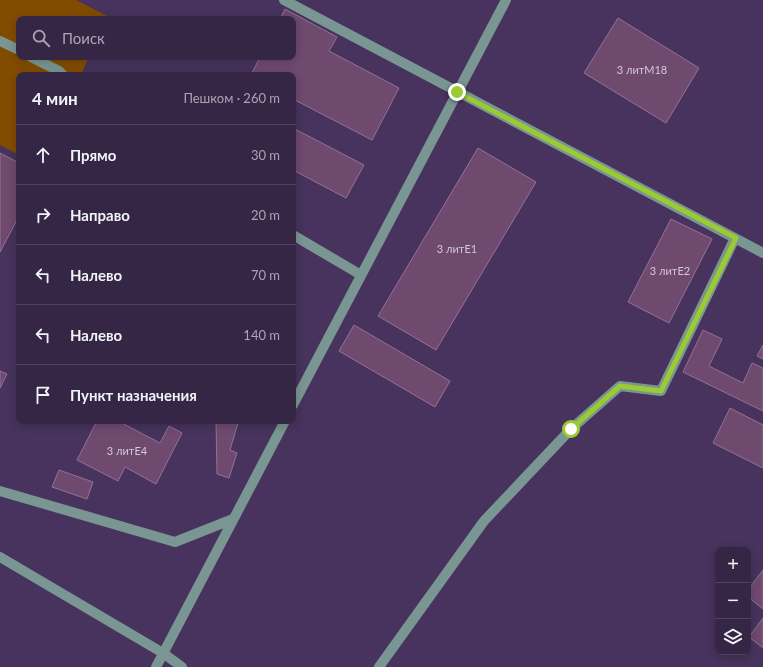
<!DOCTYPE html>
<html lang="ru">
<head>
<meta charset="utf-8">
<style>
  :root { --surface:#352646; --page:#403251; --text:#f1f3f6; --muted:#aaa5b3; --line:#4f435f }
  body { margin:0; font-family:Lato,sans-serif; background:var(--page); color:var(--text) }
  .controls { position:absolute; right:12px; bottom:12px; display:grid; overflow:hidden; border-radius:8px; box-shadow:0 2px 10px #0003 }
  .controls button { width:36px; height:36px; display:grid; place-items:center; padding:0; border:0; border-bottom:1px solid var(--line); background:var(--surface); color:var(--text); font:20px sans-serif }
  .stop { position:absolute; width:12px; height:12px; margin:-9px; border:3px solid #9cca32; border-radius:50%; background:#fff }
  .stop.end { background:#9cca32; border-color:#fff; box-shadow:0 1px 4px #0008 }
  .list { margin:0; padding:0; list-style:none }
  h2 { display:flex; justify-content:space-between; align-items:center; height:52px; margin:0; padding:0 16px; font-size:17px }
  h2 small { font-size:13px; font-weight:400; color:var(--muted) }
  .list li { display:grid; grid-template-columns:26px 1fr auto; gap:12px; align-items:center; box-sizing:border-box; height:60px; padding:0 16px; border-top:1px solid var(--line) }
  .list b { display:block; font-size:15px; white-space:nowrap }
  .list em { font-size:13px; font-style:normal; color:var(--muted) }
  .icon { flex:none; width:22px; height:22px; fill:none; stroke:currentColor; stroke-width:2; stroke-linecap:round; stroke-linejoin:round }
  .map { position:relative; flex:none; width:763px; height:667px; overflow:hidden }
  .search { position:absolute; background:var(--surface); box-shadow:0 2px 10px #0003; left:16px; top:16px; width:280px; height:44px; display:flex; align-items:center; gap:10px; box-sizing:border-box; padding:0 14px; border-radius:8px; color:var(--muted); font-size:15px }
  .panel { position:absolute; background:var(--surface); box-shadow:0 2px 10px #0003; left:16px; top:72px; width:280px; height:352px; border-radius:8px }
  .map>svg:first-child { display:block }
  .green { fill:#824c00 }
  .building { fill:#6e4a6f; stroke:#977098 }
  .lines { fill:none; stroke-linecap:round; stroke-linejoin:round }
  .minor { stroke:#799692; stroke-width:10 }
  .route { stroke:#9cca32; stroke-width:5 }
  .labels { text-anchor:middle; stroke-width:3; stroke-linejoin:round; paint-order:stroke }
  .number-label { font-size:11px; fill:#d4c7d9 }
</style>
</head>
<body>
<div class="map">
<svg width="763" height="667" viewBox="0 0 763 667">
  <rect width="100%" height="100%" fill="#47335d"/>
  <path class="green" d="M0,0h76l31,16 -1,3h-87v38h70l-8,18h-62v80l-19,-10z"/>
  <path class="building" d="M285,9l52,28 -8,14 70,37 -27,52 -79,-41v-24h-42l9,-18h33v-38h-13z
    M618,18l81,50 -33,55 -82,-50z
    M293,128l71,37 -18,33 -53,-28z
    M478,148l58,34 -100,168 -58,-34z
    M0,153l19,10v53l-19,36z
    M671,219l41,20 -43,84 -41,-21z
    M354,325l96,56 -15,26 -96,-56z
    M703,330l19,9 -13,27 34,17 9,-20 11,5v43l-80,-39z
    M763,345v14l-6,-3z
    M0,371l7,3 -7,14z
    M730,408l33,17v43l-50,-25z
    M97,421h21l42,22 9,-17 13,7 -26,51 -31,-17 -7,14 -41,-21z
    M216,421h17l5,2 -8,27 7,3 -8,25 -12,-4z
    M59,470l34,12 -6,17 -35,-12z
    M763,570v39l-15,-12v-7z
    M763,618v30l-14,-11z"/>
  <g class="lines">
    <path class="minor" d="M284,0l479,253
      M0,41l19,9
      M31,57l28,14 4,4
      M293,235l68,40
      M293,405l213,-405
      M0,491l175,51 58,-23
      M0,557l163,96 19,14
      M156,667l129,-246
      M379,667l105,-146 87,-92 49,-43 41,5 74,-153"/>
  </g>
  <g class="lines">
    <path class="route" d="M457,92l279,146 -75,153 -41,-5 -49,43"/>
  </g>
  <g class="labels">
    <g class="number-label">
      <text x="642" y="74">3 литМ18</text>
      <text x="457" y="253">3 литЕ1</text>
      <text x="670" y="275">3 литЕ2</text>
      <text x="127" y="455">3 литЕ4</text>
    </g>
  </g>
</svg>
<div class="controls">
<button>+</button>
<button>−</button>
<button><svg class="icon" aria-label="layers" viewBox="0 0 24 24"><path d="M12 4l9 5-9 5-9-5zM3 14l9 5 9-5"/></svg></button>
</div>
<div class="stop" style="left:571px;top:429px"></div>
<div class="stop end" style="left:457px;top:92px"></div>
<div class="search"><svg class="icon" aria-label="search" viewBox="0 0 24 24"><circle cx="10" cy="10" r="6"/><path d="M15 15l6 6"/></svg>Поиск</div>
<section class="panel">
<h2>4 мин<small>Пешком · 260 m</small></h2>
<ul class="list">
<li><svg class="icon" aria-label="ahead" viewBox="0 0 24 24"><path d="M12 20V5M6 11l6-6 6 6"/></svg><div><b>Прямо</b></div><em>30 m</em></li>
<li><svg class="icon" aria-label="right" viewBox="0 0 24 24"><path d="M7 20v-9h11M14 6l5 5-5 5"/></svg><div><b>Направо</b></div><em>20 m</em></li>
<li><svg class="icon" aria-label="left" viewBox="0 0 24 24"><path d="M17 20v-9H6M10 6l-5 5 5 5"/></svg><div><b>Налево</b></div><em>70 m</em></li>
<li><svg class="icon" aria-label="left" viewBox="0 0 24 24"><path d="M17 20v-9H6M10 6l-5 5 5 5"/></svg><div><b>Налево</b></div><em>140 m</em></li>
<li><svg class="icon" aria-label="arrive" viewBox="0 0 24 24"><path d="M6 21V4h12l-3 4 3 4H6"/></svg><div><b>Пункт назначения</b></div></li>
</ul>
</section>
</div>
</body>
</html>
